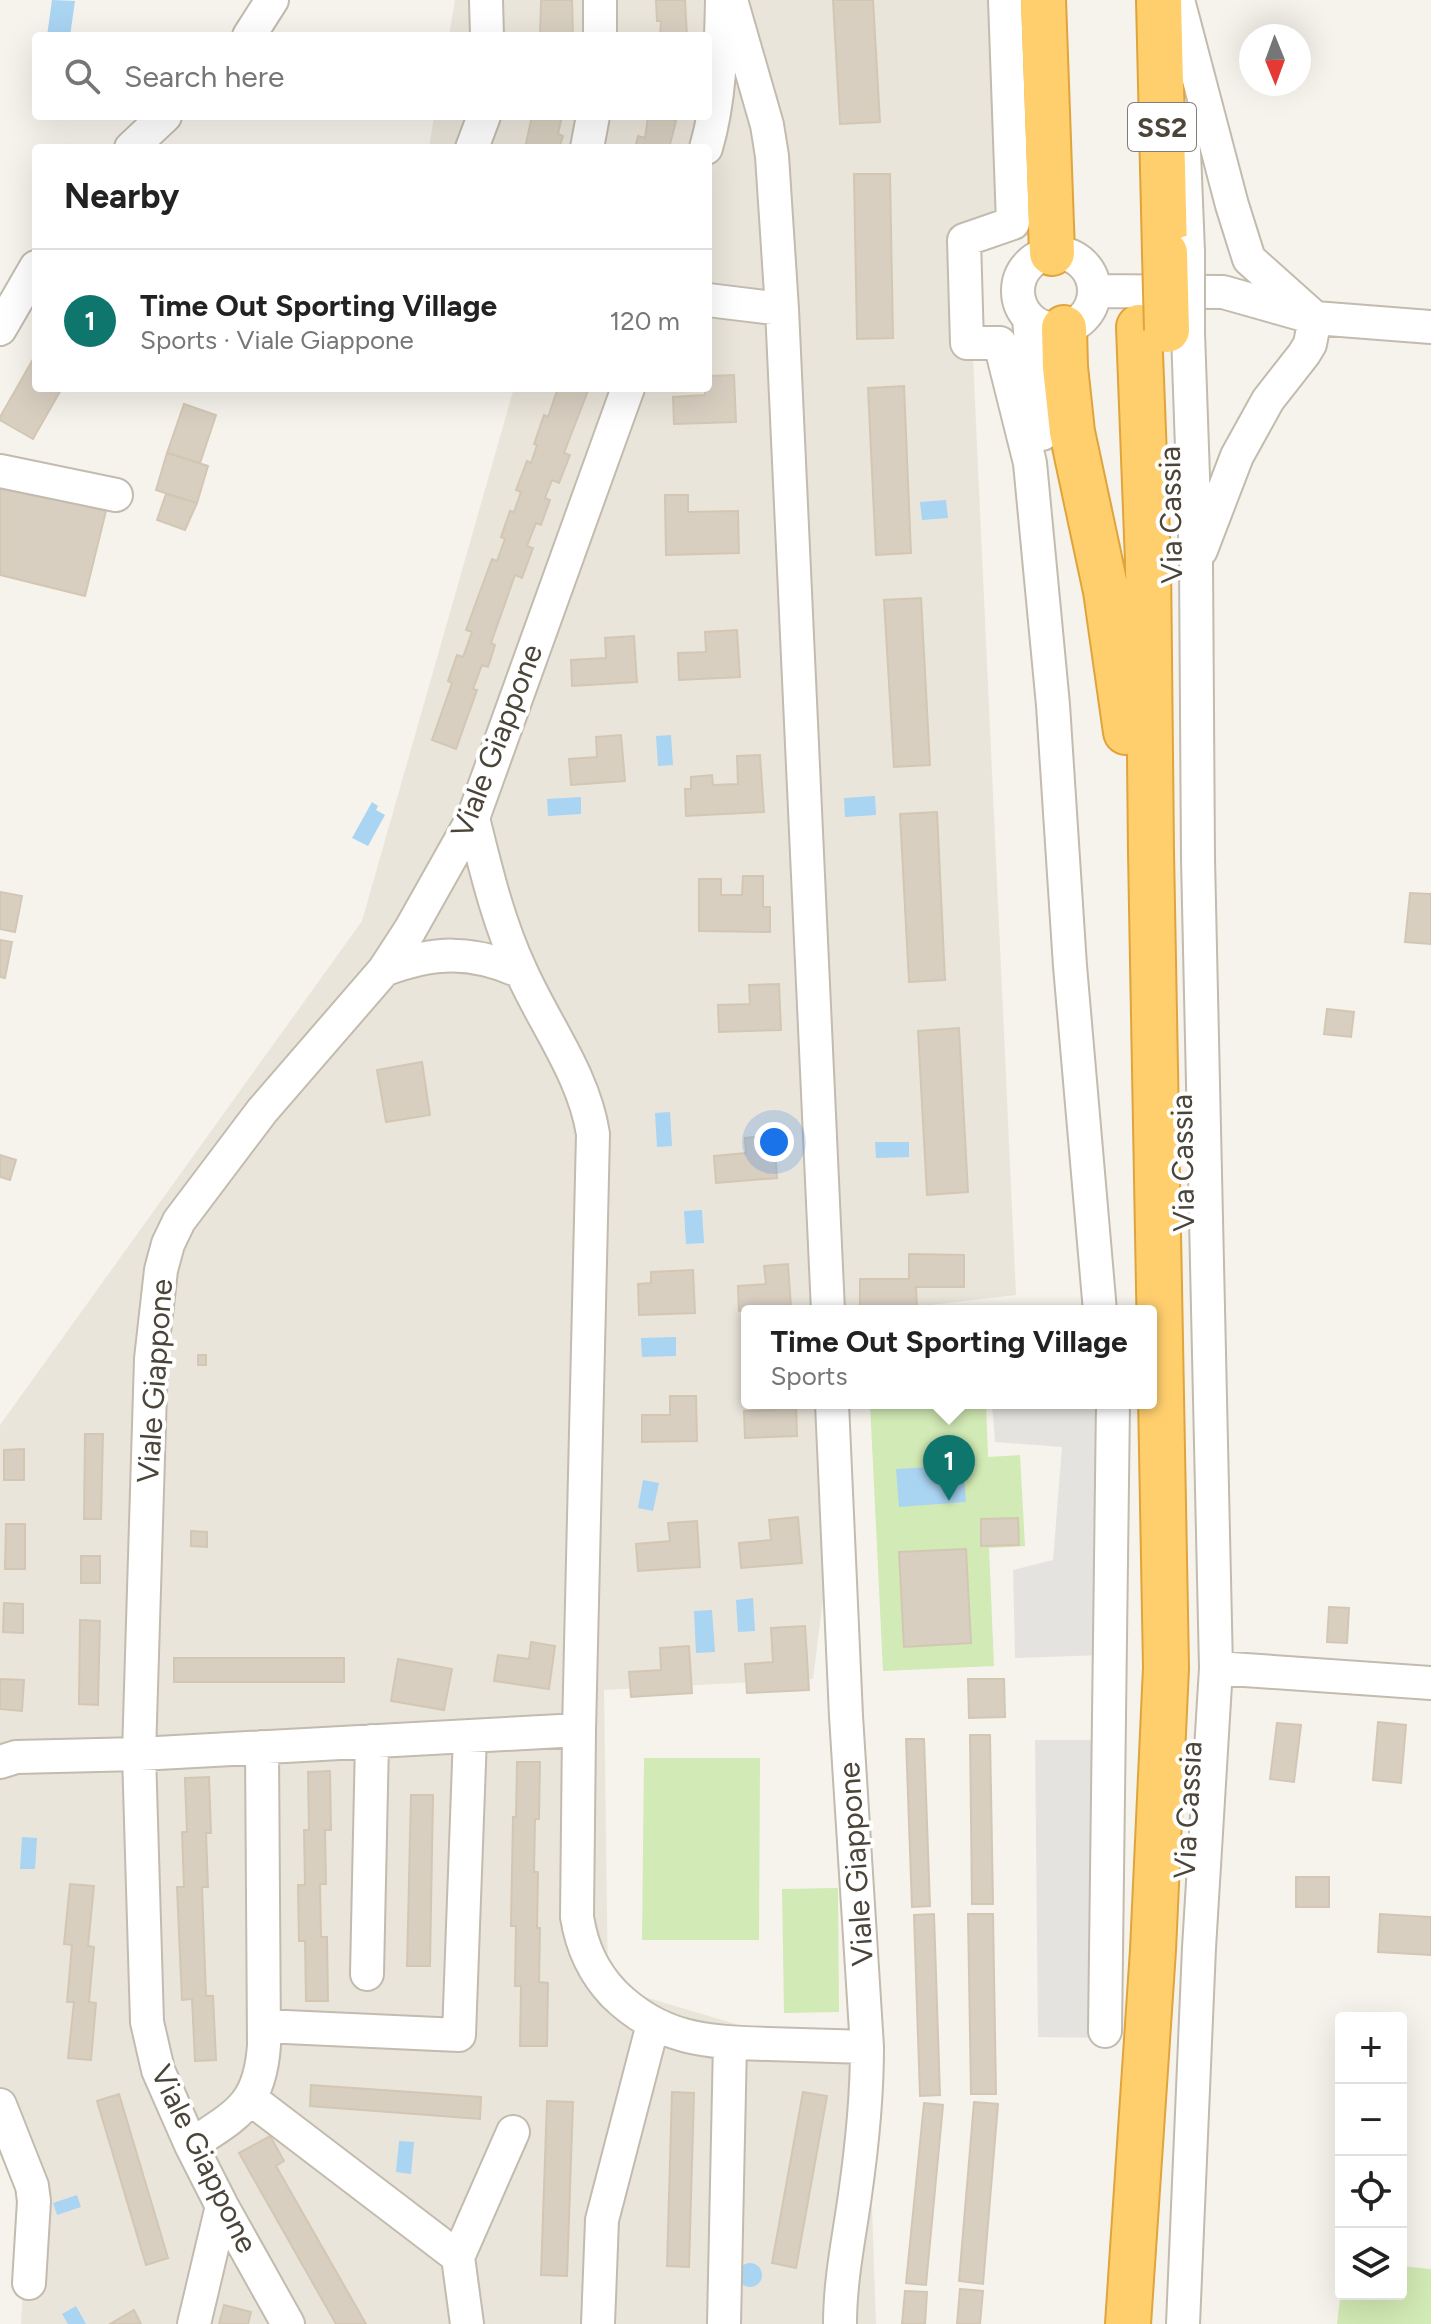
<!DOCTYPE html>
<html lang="en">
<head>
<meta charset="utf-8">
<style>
  :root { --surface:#fff; --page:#f6f6f6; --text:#222; --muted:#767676; --line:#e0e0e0; --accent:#0f766e }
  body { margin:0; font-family:Figtree,sans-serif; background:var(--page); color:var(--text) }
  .controls { position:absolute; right:24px; bottom:24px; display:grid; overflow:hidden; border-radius:8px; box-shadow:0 8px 32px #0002 }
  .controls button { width:72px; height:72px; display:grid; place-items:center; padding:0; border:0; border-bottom:2px solid var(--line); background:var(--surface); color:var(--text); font:40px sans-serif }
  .compass { position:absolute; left:1239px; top:24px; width:72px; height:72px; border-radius:50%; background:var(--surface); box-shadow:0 8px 32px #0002; rotate:179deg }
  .you { position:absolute; left:774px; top:1142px; width:28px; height:28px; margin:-20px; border:6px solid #fff; border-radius:50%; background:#1a73e8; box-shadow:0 0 0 12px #1a73e833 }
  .badge { display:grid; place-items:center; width:52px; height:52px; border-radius:50%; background:var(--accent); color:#fff; font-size:26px; font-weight:700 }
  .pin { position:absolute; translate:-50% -66px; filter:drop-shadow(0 2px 4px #0008) }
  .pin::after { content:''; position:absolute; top:42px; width:28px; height:24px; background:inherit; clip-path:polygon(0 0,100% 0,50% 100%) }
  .popup { position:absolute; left:741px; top:1305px; width:416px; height:104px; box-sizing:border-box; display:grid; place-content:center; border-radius:8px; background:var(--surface); filter:drop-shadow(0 2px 6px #0005); font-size:26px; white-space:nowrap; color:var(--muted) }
  .popup b { font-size:30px; color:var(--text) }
  .popup::after { content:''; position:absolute; left:50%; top:100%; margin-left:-16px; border:16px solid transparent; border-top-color:var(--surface) }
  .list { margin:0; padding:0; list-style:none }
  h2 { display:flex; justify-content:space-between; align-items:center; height:104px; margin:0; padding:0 32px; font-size:34px }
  h2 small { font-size:26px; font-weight:400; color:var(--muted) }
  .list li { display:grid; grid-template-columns:52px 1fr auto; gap:24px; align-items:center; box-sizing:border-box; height:144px; padding:0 32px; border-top:2px solid var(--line) }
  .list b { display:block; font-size:30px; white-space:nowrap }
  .list p { margin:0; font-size:26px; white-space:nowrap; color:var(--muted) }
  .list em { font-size:26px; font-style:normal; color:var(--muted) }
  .icon { flex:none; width:44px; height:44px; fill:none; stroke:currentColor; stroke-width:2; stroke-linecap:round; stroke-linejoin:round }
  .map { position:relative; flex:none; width:1431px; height:2324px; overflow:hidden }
  .search { position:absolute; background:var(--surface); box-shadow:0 8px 32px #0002; left:32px; top:32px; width:680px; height:88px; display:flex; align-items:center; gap:20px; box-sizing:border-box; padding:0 28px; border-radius:8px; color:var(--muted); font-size:30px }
  .panel { position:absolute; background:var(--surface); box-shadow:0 8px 32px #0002; left:32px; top:144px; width:680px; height:248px; border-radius:8px }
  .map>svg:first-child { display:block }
  .residential { fill:#eae5da }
  .green { fill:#d2eab5 }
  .parking { fill:#e5e3e0 }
  .water { fill:#a9d4f2 }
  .building { fill:#d8cfc1; stroke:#d3c7b4; stroke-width:2 }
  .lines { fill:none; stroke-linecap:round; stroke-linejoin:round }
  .minor-casing { stroke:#c2bbae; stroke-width:36 }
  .highway-casing { stroke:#e0a43c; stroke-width:48 }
  .minor { stroke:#fff; stroke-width:32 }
  .highway { stroke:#ffcf6e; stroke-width:44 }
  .minor-bridge-casing { stroke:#c2bbae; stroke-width:36; stroke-linecap:butt }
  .highway-bridge-casing { stroke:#e0a43c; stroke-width:48; stroke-linecap:butt }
  .minor-bridge { stroke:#fff; stroke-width:32 }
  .highway-bridge { stroke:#ffcf6e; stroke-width:44 }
  .labels { text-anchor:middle; stroke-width:8; stroke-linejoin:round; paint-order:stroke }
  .shield { fill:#fff; stroke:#817c74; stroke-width:2 }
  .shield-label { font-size:28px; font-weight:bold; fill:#4b4439 }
  .street-label { font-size:30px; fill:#4b4439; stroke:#fff }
</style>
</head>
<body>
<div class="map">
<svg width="1431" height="2324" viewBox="0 0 1431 2324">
  <rect width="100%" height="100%" fill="#f6f3ec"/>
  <path class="residential" d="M455,0h571l4,235 -62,14 48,1046 -137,16h-132v92h101l-35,276 -209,11 4,296 259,77 9,261h-855l7,-126 -28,-67v-706l362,-504 152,-533h194v-240h-279l5,-32h274v-80h-259z"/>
  <path class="green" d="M870,1403h116l2,54 32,-2 5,91 -36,2 5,118 -111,5z
    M644,1758h116l-1,182h-117z
    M838,1888l1,124 -55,1 -2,-124z
    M1401,2266l30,3v55h-94l4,-34v4h60z"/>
  <path class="parking" d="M992,1403h109l1,252 -87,3 -2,-88 40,-10 9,-113 -67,-5z
    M1035,1740h69l-4,298 -62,-1z"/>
  <path class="water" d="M52,0l23,1 -5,35h-23z
    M946,500l2,18 -26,2 -2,-18z
    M671,735l2,30 -15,1 -2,-30z
    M875,796l1,19 -31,2 -1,-19z
    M581,797v17l-33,2 -1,-17z
    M372,802l6,4 -2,4 9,5 -17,31 -16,-8z
    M670,1112l2,34 -15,1 -2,-34z
    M875,1142h34v15l-33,1z
    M702,1210l2,33 -18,1 -2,-33z
    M676,1337v19l-34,1 -1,-19z
    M963,1465l3,37 -67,5 -3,-38z
    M643,1480l16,3 -6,28 -15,-3z
    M753,1598l2,33 -17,1 -2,-32z
    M712,1610l3,42 -19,1 -2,-42z
    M22,1837l15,1 -2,31h-15z
    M399,2141l15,1 -3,32 -15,-2z
    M77,2195l4,12 -24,8 -4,-12z
    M738 2275a12 12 0 1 1 24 0a12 12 0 1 1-24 0Z
    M76,2306l10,18h-18l-6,-10z"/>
  <path class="building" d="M541,0h31l1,36h-33z
    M656,0h29l2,36h-27l1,-15h-4z
    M833,0h40l7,122 -40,2z
    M532,116h30l-4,18 5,2 -4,12h-34z
    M670,116v2l6,3 -7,27h-34l3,-12 7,2 3,-21 -5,-1z
    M854,174h36l3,164 -36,1z
    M36,354v34h26l-29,51 -33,-19v-3z
    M734,375l2,47 -62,2 -1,-27 32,-2v-7h3v-12z
    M904,386l7,167 -35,2 -8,-167z
    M558,388h31l-25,65 6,2 -11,28 -7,-3 -7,18 5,2 -9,25 -5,-2 -9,23 6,2 -11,30 -7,-3 -24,68 4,2 -7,22 -6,-2 -9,24 4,1 -21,59 -24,-9 20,-57 -4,-2 9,-26 6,2 9,-25 -6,-2 26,-71 5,2 8,-22 -4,-2 9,-26 4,1 7,-20 -5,-2 11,-29 4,2 6,-18 -3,-1 10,-29 4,2z
    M184,404l32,11 -16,48 -33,-10z
    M167,453l41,13 -11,37 -41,-13z
    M0,485l106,26 -21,85 -85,-21z
    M166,494l31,9 -12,27 -28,-10z
    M665,495h23v17l50,-1 1,42 -73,2z
    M921,598l9,167 -36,2 -10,-167z
    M737,630l3,47 -61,3 -1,-27 28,-1 -1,-20z
    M634,636l3,46 -65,4 -1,-26 35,-2 -1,-20z
    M621,735l4,46 -54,4 -2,-26 28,-2 -1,-20z
    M760,755l4,57 -78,4 -1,-27h6v-12l21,-2 1,10 25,-1 -1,-28z
    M937,812l8,168 -36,2 -9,-168z
    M743,876h20v31h7v25l-71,-1v-52h22v16h21z
    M0,892l22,4 -7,36 -15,-3z
    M1410,893l21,1v50l-26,-2z
    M0,940l12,2 -7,36 -5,-1z
    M779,984l2,46 -62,2 -1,-27 32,-1 -1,-19z
    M1327,1009l27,3 -3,25 -27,-3z
    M959,1028l9,164 -41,3 -9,-164z
    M422,1062l8,53 -44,7 -9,-52z
    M774,1135l3,43 -61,5 -2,-27 32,-3 -1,-15z
    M0,1155l16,5 -6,20 -10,-3z
    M909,1254l55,1v32h-48l1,22h-57v-30h49z
    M788,1264l3,43 -52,4 -1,-25 28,-2 -2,-18z
    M693,1270l2,43 -56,2 -1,-31 13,-1v-11z
    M198,1355h8v10h-8z
    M670,1396h26l1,45 -55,1v-27h28z
    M773,1403h23l1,33 -52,2 -1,-27 30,-1z
    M85,1434h18l-2,85h-17z
    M24,1449v31h-20v-30z
    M798,1517l4,46 -61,5 -2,-25 32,-3 -2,-20z
    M1018,1518l1,27 -38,1v-27z
    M697,1521l3,46 -62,4 -2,-27 34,-3 -2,-18z
    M6,1524h19v45h-20z
    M191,1531l16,1v15l-16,-1z
    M966,1549l5,94 -67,4 -5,-95z
    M81,1556h19v27h-19z
    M4,1603l19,1v29l-20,-1z
    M1329,1607l20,1 -2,35 -20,-1z
    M80,1620l20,1 -2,84 -19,-1z
    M805,1626l4,64 -62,3 -2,-29 28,-2 -2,-34z
    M531,1642l24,4 -6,43 -55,-8 4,-26 31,4z
    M689,1646l3,47 -61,4 -2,-25 32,-2 -1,-22z
    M174,1658h170v24h-170z
    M398,1659l54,10 -8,41 -53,-9z
    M0,1679l24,1 -2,31 -22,-2z
    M968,1679h36l1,38 -36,1z
    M1378,1722l28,3 -5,58 -28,-3z
    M1277,1723l24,2 -7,57 -24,-3z
    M970,1735h20l3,169h-21z
    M906,1739h18l6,167 -18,1z
    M517,1762h23l-1,57h-4l-1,53h4l-1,56h3l-1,54 9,1 -1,63h-27l1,-60h-6l1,-60h-5l2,-109h3z
    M330,1771l1,59h-6l1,54h-6l1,53h6l1,64h-22l-1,-60h-6l-1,-56h7l-1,-55h5l-1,-58z
    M209,1777l2,56h-5l2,54h-6l4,109h7l3,64 -21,1 -3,-62 -10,1 -5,-113h7l-2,-55h5l-2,-54z
    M411,1795h22l-3,171h-23z
    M1296,1877h33v30h-33z
    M70,1884l24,2 -6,60 6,1 -5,55 7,1 -5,57 -23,-2 6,-56h-7l5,-57 -8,-1z
    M934,1914l6,181 -20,1 -6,-181z
    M968,1914h25l3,180h-25z
    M1380,1914l51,3v38l-53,-3z
    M311,2085l170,12 -1,22 -170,-13z
    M672,2092l22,1 -5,174 -22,-1z
    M803,2092l24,4 -31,172 -24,-5z
    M119,2094l49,164 -22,7 -49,-164z
    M547,2101l26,1 -6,174 -26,-1z
    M974,2102l24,2 -15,180 -24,-3z
    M924,2103l19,2 -17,180 -20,-2z
    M270,2136l14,25 -8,5 90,158h-30l-97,-171z
    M960,2289l23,2 -3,33h-23z
    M905,2291l22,1 -2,32h-23z
    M224,2305l27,7 -3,12h-29z
    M134,2310l7,14h-31z"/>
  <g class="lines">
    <defs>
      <path id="minor" d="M486,0l1,36
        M731,0l36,125 5,31 10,153 46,1002
        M1005,0l8,223 -49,17 3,103h33l30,120 23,242 17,261 30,345
        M1178,0l54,205 17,54 66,59
        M249,36l23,-36
        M600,36v-36
        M1183,127l5,125
        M131,148l34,-32
        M472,148l12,-32
        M587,148l6,-32
        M706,148c14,-48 15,-99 16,-148
        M1018 291a38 38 0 1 1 76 0a38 38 0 1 1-76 0Z
        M1094,291l129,1 92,26 116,9
        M708,300l74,9
        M1029,318l5,64 8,52
        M0,329l36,-62
        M0,471l116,24
        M1201,550l36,-94 31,-56 36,-46 6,-10 5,-26
        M473,818c13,52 25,104 48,153 24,54 63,104 72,163l-14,596 -2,187c5,31 16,55 37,77 47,46 92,48 154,50 33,1 66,2 99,3
        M384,970c50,-19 88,-20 137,2
        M832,1403l14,313 21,331c0,50 -5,99 -12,148 -6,43 -15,85 -15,129
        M1216,1668l215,15
        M0,1762l16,-5 123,-3 440,-24
        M367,1974l5,-233
        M264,2026l195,9 11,-299
        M1105,2031l8,-628
        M251,2099l207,158 9,67
        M0,2105l32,81 2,15 -5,82
        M191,2145c47,-31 69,-40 73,-100l-2,-298
        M458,2257l55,-125
        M194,2324l28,-118
        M288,2324l-66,-118 -31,-61 -33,-75 -11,-48 -8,-268 12,-395 10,-89 7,-26 11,-23 83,-110 122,-141 26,-40 63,-112 155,-430
        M598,2324l4,-104 51,-196
        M724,2324l6,-281
        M1183,2324l16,-376 17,-280 -18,-809 -2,-296 -8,-230"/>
      <path id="highway" d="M1043,0l9,253
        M1159,0l6,253
        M1064,328l1,39 7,65 34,159 20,141
        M1128,2324l25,-374 13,-282 -15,-816 -3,-290 -9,-235"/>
    </defs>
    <use href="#minor" class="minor-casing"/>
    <use href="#highway" class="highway-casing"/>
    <use href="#minor" class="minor"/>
    <use href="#highway" class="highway"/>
    <defs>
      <path id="minor-bridge" d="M1188,252v81"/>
      <path id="highway-bridge" d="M1165,253l2,77"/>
    </defs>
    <use href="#minor-bridge" class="minor-bridge-casing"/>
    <use href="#highway-bridge" class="highway-bridge-casing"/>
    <use href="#minor-bridge" class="minor-bridge"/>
    <use href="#highway-bridge" class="highway-bridge"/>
  </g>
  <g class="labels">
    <rect class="shield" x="1128" y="103" width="68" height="48" rx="6"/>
    <g class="shield-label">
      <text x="1162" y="137">SS2</text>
    </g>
    <g class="street-label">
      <text transform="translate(1171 515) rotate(-91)" y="10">Via Cassia</text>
      <text transform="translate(497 741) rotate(-69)" y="10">Viale Giappone</text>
      <text transform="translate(1183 1163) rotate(-91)" y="10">Via Cassia</text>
      <text transform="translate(155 1381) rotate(-86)" y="10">Viale Giappone</text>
      <text transform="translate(1188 1810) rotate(-87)" y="10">Via Cassia</text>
      <text transform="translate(856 1864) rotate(-94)" y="10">Viale Giappone</text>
      <text transform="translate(204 2159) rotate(64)" y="10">Viale Giappone</text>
    </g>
  </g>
</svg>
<div class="controls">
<button>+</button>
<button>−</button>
<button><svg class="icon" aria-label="locate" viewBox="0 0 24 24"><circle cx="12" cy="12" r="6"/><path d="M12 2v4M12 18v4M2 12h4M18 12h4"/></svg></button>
<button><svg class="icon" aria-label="layers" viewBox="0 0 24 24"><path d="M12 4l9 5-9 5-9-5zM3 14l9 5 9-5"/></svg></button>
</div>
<svg class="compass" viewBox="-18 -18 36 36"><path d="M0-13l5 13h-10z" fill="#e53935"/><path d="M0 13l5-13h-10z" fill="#767676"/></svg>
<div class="you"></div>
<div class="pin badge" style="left:949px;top:1501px">1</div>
<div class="popup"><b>Time Out Sporting Village</b>Sports</div>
<div class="search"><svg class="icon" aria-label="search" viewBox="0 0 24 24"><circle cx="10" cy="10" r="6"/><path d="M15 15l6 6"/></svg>Search here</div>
<section class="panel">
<h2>Nearby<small></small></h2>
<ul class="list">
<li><span class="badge">1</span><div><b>Time Out Sporting Village</b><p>Sports · Viale Giappone</p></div><em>120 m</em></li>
</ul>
</section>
</div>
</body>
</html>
